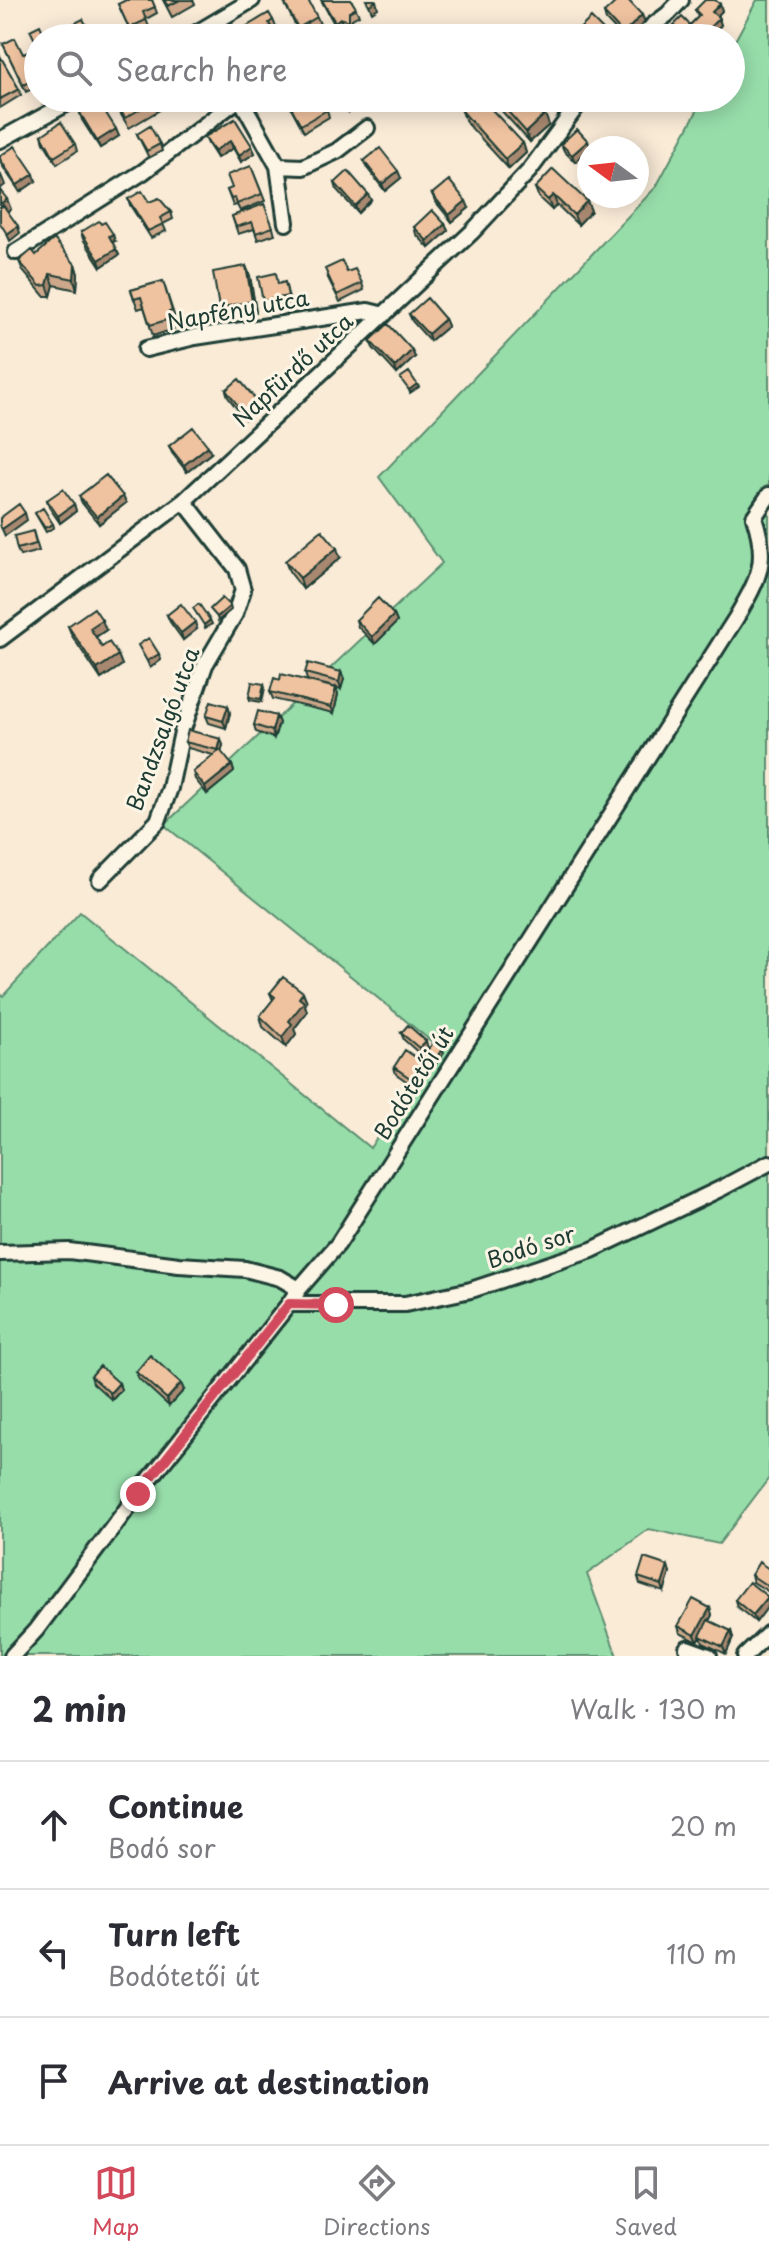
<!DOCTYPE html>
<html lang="en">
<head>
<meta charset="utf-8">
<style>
  :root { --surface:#fff; --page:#f2f2f3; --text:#2b2b33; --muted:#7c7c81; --line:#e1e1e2; --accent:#d1495b }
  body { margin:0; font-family:"Playpen Sans",sans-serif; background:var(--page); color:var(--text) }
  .compass { position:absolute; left:577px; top:136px; width:72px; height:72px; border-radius:50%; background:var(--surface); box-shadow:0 4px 20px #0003; rotate:285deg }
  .stop { position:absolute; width:24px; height:24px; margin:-18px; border:6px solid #d1495b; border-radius:50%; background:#fff }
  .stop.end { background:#d1495b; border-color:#fff; box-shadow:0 2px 8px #0008 }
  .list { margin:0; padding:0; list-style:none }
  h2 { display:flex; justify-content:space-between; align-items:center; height:104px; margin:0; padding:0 32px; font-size:34px }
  h2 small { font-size:26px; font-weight:400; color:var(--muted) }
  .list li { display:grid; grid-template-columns:52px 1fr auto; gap:24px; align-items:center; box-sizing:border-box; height:128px; padding:0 32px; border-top:2px solid var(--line) }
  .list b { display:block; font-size:30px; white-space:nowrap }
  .list p { margin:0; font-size:26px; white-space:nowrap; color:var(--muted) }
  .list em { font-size:26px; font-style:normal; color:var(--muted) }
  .icon { flex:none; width:44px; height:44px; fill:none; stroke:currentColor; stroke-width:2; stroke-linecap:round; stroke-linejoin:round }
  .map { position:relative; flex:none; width:769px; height:1656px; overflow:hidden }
  .search { position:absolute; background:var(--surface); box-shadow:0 4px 20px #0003; left:24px; right:24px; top:24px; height:88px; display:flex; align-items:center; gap:20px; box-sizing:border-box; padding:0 28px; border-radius:44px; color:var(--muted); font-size:30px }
  .sheet { height:488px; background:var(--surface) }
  nav { display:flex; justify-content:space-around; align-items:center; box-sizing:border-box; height:112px; border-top:2px solid var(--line); background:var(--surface); font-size:22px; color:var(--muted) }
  nav a { display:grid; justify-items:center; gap:4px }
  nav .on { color:var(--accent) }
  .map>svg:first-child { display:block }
  .green { fill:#97ddaa; stroke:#5b8d6f; stroke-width:2 }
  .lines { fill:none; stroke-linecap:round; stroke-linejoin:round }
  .minor-casing { stroke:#1f3d34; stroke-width:20 }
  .minor { stroke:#fcf5e5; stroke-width:14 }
  .wall { fill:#cea88a; stroke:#1f3d34; stroke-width:2 }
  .shaded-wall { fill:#a88870; stroke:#1f3d34; stroke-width:2 }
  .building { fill:#f0c3a0; stroke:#1f3d34; stroke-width:2 }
  .route { stroke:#d1495b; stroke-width:10 }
  .labels { text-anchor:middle; stroke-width:6; stroke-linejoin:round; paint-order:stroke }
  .street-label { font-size:22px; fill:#1f3d34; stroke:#fcf5e5 }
</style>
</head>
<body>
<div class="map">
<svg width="769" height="1656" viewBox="0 0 769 1656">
  <rect width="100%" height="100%" fill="#faebd7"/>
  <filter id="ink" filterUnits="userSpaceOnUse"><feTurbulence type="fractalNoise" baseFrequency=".0125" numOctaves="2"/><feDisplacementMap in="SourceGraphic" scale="16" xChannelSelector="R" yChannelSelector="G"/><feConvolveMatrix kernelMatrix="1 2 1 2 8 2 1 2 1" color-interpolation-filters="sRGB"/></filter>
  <g filter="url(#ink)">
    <path class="green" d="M757,0h12v1478l-50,66 -70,-15 -62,45 30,82h-617v-662l3,2 77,-84 290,236 67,-102 -273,-221 278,-262 -63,-86 277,-290 48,-89h27v-50z"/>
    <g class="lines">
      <defs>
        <path id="minor" d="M188,38l64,-38
          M636,38l32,-24 13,-14
          M0,140l77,-42
          M278,166l25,1 34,-16 30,-23
          M16,252l127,-80 97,-74 38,68 8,57
          M146,349l49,-12 173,-26 16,4
          M0,639l184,-138 288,-269 57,-61 54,-73
          M100,880l58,-59 12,-33 12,-56 23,-67 30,-51 8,-24 -6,-21 -53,-68
          M0,1253l69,-2 110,14 66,4 35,9 19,11
          M289,1304h116l66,-14 121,-40 128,-61 49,-26
          M687,1648l22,8
          M12,1656l24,-26 102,-136 151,-190 10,-15 39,-45 398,-626c23,-40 33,-56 18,-101l15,-22
          M745,1656l24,-23"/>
      </defs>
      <use href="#minor" class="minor-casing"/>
      <use href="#minor" class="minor"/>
    </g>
    <path class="wall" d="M152,0l5,13 -11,6 3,8 -17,8 -14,-31z
      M163,0h30l2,4 -23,13z
      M321,0h30l8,15 -7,4v9l-9,-3 -6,4z
      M285,4l32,13 3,7 -20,11z
      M720,4l2,7 -5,5 4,9 -13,13h-13l-2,-2 -1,2h-10l-6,-6 -2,-7h16l8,-8 -3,-7z
      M604,13l41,9 -17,16h-5l-17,-18z
      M273,20l3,7 -3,2 3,8 -1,1h-35l-3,-6z
      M3,44l20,10 15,12v20l-12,6z
      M0,56l19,33 2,6 -21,13z
      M111,98h49l3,10 -34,20z
      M286,98l41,12 2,7 -25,15z
      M340,98h29l1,3 -21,12z
      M494,98h36l19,27 -19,17 -32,-35z
      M541,98h33l-16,17z
      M462,111l61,32 3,10 -17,16 -43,-47z
      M80,113l39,23 -19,12 -18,-28z
      M235,119l20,34 -14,9 -8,-14 -16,10 -9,-14 -3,-7z
      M137,134l23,10 2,7 -13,7z
      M42,135l33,9 2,7 -20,13 -13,-22z
      M561,144l29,3 -15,15 -11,-11z
      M0,156l36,25 -16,11 -19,-28z
      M364,161l37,17 -16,13 -18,-23z
      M251,166l14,35 -25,10 -3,-6 -4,1 -6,-16 5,-1z
      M335,183l36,17 -13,13 -21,-23z
      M535,188l52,13 4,10 -13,14 -21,-20 -5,5 -13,-12z
      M432,194l37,14 -17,14 -17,-21z
      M128,199l21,3 22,10 2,7 -10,5 3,7 -15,7 -21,-33z
      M264,204l11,30 -17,6 -4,-11 -16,5 -6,-18z
      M445,224l3,7 -19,17 -13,-14 -2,-7z
      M81,232l34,9 -3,1 7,13 -18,12 -18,-28z
      M36,255l39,9 3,10 -1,16 -23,-5 -3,11h-7l-21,-25 -4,-10z
      M246,266l4,10 6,36 -33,6 -4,-10z
      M347,272l15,11 2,7 -24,12 -13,-26z
      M163,281l13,40 -4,2 2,6 -21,7 -9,-29 -6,2 -7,-19z
      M285,282l5,21 -24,5 -3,-7 16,-17z
      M409,314l36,5 3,7 -18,15 -18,-20z
      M370,341l45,16 -18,17 -24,-26z
      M226,390l33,18 -14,11 -17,-22z
      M169,446l42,7 -24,19 -15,-19z
      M79,496l47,7 -27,21 -17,-21z
      M47,500l27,4 2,7 -16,12 -11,-16z
      M35,513l18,11 1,3 -8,5z
      M33,531l6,20 -19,5 -3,-7z
      M340,558l-37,31 -14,-18 -4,-10z
      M167,615l30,14 -14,11 -13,-18z
      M394,615l3,7 -22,22 -17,-17 -2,-7z
      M68,626l38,4 -10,7 6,10 16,8 4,10 -21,14 -29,-43z
      M341,672l3,7 -3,10 -34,-9 -2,-7z
      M264,684l1,4 -3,14 -12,-2 -1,-3z
      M336,688l2,6 -4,19 -61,-14 -3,-7z
      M228,706l2,7 -4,15 -17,-5 -3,-7z
      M276,716l3,7 -5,15 -18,-6 -2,-7z
      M185,742l38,3 -2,7 11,13 2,7 -27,22 -12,-15 -2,-7 20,-17 -25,-7z
      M303,992l4,10 -2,3 2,7 -13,17 2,5 -10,13 -23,-20 -3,-11 13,-16 -3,-7z
      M401,1033l27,15 -7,7 -17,-15z
      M424,1063l3,7 -12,17 -19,-13 -2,-7z
      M136,1372l48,18 -15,16 -31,-28z
      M91,1376l28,7 2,7 -9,10 -19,-17z
      M668,1566l2,7 -6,19 -24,-8 -2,-7z
      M769,1569v23l-16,-10 -2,-7z
      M768,1597l1,8 -13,17 -19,-15 -2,-7z
      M710,1608l2,7 -3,6 22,10 2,7 -7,16 -23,-11 -2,-6 -3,5 -18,-9 -2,-7z"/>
    <path class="shaded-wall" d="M376,1l2,7 -6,4 -3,-7z
      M720,4l2,7 -7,7 -3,-6z
      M642,15l3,7 -17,16h-4l-1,-4z
      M340,18l3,7 -6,4 -2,-7z
      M719,18l2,7 -13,13h-9z
      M691,29l2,7 -1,2h-7l-1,-2z
      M565,98h9l-16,17 -3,-7z
      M545,114l4,11 -19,17 -4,-10z
      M116,129l3,7 -19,12 -3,-7z
      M230,141l3,7 -16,10 -3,-7z
      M588,141l2,6 -15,15 -3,-7z
      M523,143l3,10 -17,16 -4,-10z
      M252,146l3,7 -14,9 -2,-7z
      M398,171l3,7 -16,13 -3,-7z
      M34,174l2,7 -16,11 -3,-7z
      M1,175l4,10 -5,4v-13z
      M368,194l3,6 -13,13 -3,-7z
      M553,195l4,10 -5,5 -4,-10z
      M7,199l4,10 -11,7v-12z
      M466,201l3,7 -17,14 -3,-7z
      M587,201l4,10 -13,14 -4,-10z
      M445,224l3,7 -19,17 -2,-7z
      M18,226l2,7 -10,8 -3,-7z
      M113,234l2,7 -4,2 -2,-7z
      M116,249l3,6 -18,12 -2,-7z
      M75,264l3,10 -1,16 -3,-11z
      M246,266l4,10 6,36 -4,-11z
      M50,274l4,11 -3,11 -4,-11z
      M445,319l3,7 -18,15 -2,-7z
      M412,350l3,7 -18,17 -2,-7z
      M417,384l2,3 -9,6 -1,-3z
      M257,401l2,7 -14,11 -2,-7z
      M208,446l3,7 -24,19 -3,-7z
      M123,496l3,7 -27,21 -2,-7z
      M74,504l2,7 -16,12 -2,-7z
      M25,513l2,7 -22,16 -3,-7z
      M337,548l3,10 -37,31 -3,-11z
      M230,606l1,4 -13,11 -1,-4z
      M394,615l3,7 -22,22 -3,-7z
      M102,620l4,10 -12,8 -4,-10z
      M210,620l2,4 -7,4 -1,-3z
      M195,622l2,7 -14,11 -2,-7z
      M159,654l2,6 -11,8 -3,-7z
      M118,655l4,10 -21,14 -4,-10z
      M341,672l3,7 -3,10 -2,-7z
      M336,688l2,6 -4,19 -3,-6z
      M228,706l2,7 -4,15 -3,-7z
      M276,716l3,7 -5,15 -2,-7z
      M221,739l2,6 -3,12 -2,-7z
      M232,765l2,7 -27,22 -2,-7z
      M303,992l4,10 -2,3 2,7 -13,17 2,5 -10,13 -4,-10 17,-39z
      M426,1041l2,7 -7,7 -2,-7z
      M442,1049l2,4 -10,14 -1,-4z
      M424,1063l3,7 -12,17 -2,-7z
      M119,1383l2,7 -9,10 -2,-7z
      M181,1383l3,7 -15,16 -2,-7z
      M668,1566l2,7 -6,19 -2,-7z
      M768,1597l1,8 -13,17 -3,-7z
      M710,1608l2,7 -14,27 -3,-7z
      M731,1631l2,7 -7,16 -3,-7z"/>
    <path class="building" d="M126,0h26l3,7 -12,5 3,8 -17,8 -11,-24z
      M164,0h16l-12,6z
      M292,0h16l9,17 -19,11 -13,-24z
      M322,0h29l5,8 -7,4v9l-9,-3 -5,4z
      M366,0h9l1,1 -7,4z
      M618,0h10l14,15 -19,19 -19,-21z
      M705,0h10l5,4 -8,8 7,6 -20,20 -8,-9 -7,7 -10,-11 8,-8 8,8 10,-10 -5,-5z
      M269,13l4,7 -4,3 4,7 -12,8h-20l-4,-6z
      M591,18l20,20h-41z
      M83,19l10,19h-26l-4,-9z
      M40,25l4,9 7,-4 4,8h-17v8l-8,-16z
      M15,38l8,16 8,-3 7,15v12l-15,7 -20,-41z
      M0,56l19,33 -19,10z
      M113,98h46l-34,20z
      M286,98h34l7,12 -26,15z
      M342,98h19l-15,8z
      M476,98h5l42,45 -18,16 -43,-48z
      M496,98h34l15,16 -19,18z
      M545,98h20l-10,10z
      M99,102l17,27 -19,12 -17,-28z
      M235,119l17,27 -13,9 -9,-14 -16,10 -9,-14z
      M61,122l14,22 -21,13 -12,-22z
      M150,126l10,18 -13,7 -10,-17z
      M577,129l11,12 -16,14 -11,-11z
      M15,146l19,28 -17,11 -17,-26v-3z
      M380,148l18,23 -16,13 -18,-23z
      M251,166l11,28 -25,10 -2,-6 -4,1 -4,-9 5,-2 -5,-13z
      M553,169l34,32 -13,14 -21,-20 -5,5 -13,-12z
      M348,171l20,23 -13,12 -20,-23z
      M449,180l17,21 -17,14 -17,-21z
      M0,190l7,9 -7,5z
      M142,191l7,11 10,-4 12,14 -11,6 3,6 -15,7 -20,-32z
      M264,204l9,23 -17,6 -4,-11 -16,5 -4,-11z
      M3,205l15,21 -11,8 -7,-11v-15z
      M432,210l13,14 -18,17 -13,-14z
      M99,221l2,3 4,-2 8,12 -4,2 7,13 -17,11 -18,-28z
      M54,239l21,25 -1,15 -24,-5 -3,11 -7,1 -21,-25 13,-11 4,5z
      M342,261l5,11 8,-3 7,14 -25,12 -12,-26z
      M246,266l6,35 -33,7 -6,-36z
      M276,273l2,11 7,-2 3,14 -25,5 -5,-24z
      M163,281l9,30 -3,1 1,7 -20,6 -9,-28 -7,2 -3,-9z
      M427,298l18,21 -17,15 -19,-20z
      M388,324l24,26 -17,17 -25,-26z
      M409,372l8,12 -8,6 -9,-12z
      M239,379l18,22 -14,11 -17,-22z
      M193,427l15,19 -24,19 -15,-19z
      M106,475l17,21 -26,21 -18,-21z
      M63,489l11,15 -16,12 -11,-16z
      M19,504l6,9 -23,16 -2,-3v-8z
      M43,508l10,16 -8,4 -10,-15z
      M322,530l15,18 -37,30 -15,-17z
      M33,531l3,13 -19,5 -3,-13z
      M222,598l8,8 -13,11 -7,-8z
      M378,598l16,17 -22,22 -16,-17z
      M181,604l14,18 -14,11 -14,-18z
      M199,604l11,16 -6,5 -11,-17z
      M94,608l8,12 -12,8 12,19 7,-5 9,13 -21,14 -29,-43z
      M149,638l10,16 -12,7 -9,-16z
      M308,663l33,9 -2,10 -34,-9z
      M281,674l55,14 -5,19 -61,-15 4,-14 6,2z
      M252,682l12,2 -3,15 -12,-2z
      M211,701l17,5 -5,15 -17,-5z
      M258,711l18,5 -4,15 -18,-6z
      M188,730l33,9 -3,11 -33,-8z
      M220,750l12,15 -27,22 -12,-15z
      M283,977l20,15 -4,6 5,4 -15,19 3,3 -10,13 -22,-21 15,-19 -5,-4z
      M408,1025l18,16 -7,7 -18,-15z
      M433,1043l9,6 -9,14 -10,-7z
      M405,1050l19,13 -11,17 -19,-13z
      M150,1355l31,28 -14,16 -31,-27z
      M100,1366l19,17 -9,10 -19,-17z
      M644,1558l24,8 -6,19 -24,-8z
      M759,1562l10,7v18l-18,-12z
      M749,1582l19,15 -15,18 -18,-15z
      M693,1599l17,9 -15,27 -17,-9z
      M708,1620l23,11 -8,16 -23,-11z"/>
  </g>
  <g class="lines" filter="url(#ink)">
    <path class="route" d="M138,1494l151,-190 47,1"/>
  </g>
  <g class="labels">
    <g class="street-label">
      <text transform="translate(238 310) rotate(-10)" y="8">Napfény utca</text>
      <text transform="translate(293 370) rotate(-43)" y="8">Napfürdő utca</text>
      <text transform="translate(163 729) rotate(-70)" y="8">Bandzsalgó utca</text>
      <text transform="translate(414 1083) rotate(-58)" y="8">Bodótetői út</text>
      <text transform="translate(531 1247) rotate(-18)" y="8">Bodó sor</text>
    </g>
  </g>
</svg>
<svg class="compass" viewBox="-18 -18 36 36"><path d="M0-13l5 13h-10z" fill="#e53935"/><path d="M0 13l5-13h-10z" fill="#7c7c81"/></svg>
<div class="stop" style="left:336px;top:1305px"></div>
<div class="stop end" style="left:138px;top:1494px"></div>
<div class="search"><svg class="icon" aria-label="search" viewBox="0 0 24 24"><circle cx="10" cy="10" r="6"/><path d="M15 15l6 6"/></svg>Search here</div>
</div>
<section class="sheet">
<h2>2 min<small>Walk · 130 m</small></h2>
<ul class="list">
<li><svg class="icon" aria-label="ahead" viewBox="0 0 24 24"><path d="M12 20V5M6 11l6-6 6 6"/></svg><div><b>Continue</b><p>Bodó sor</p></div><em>20 m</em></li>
<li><svg class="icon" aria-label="left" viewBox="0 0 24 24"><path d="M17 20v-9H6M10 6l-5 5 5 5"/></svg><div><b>Turn left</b><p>Bodótetői út</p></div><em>110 m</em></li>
<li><svg class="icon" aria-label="arrive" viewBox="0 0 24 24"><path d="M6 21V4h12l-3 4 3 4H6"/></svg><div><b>Arrive at destination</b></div></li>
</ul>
</section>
<nav>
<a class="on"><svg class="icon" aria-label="map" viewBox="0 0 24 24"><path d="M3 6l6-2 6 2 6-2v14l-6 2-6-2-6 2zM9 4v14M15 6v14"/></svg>Map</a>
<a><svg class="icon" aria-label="directions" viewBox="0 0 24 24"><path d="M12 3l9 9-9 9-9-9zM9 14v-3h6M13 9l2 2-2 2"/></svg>Directions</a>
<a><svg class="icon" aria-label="saved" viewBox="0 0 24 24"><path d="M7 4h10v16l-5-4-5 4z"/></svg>Saved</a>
</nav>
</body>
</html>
